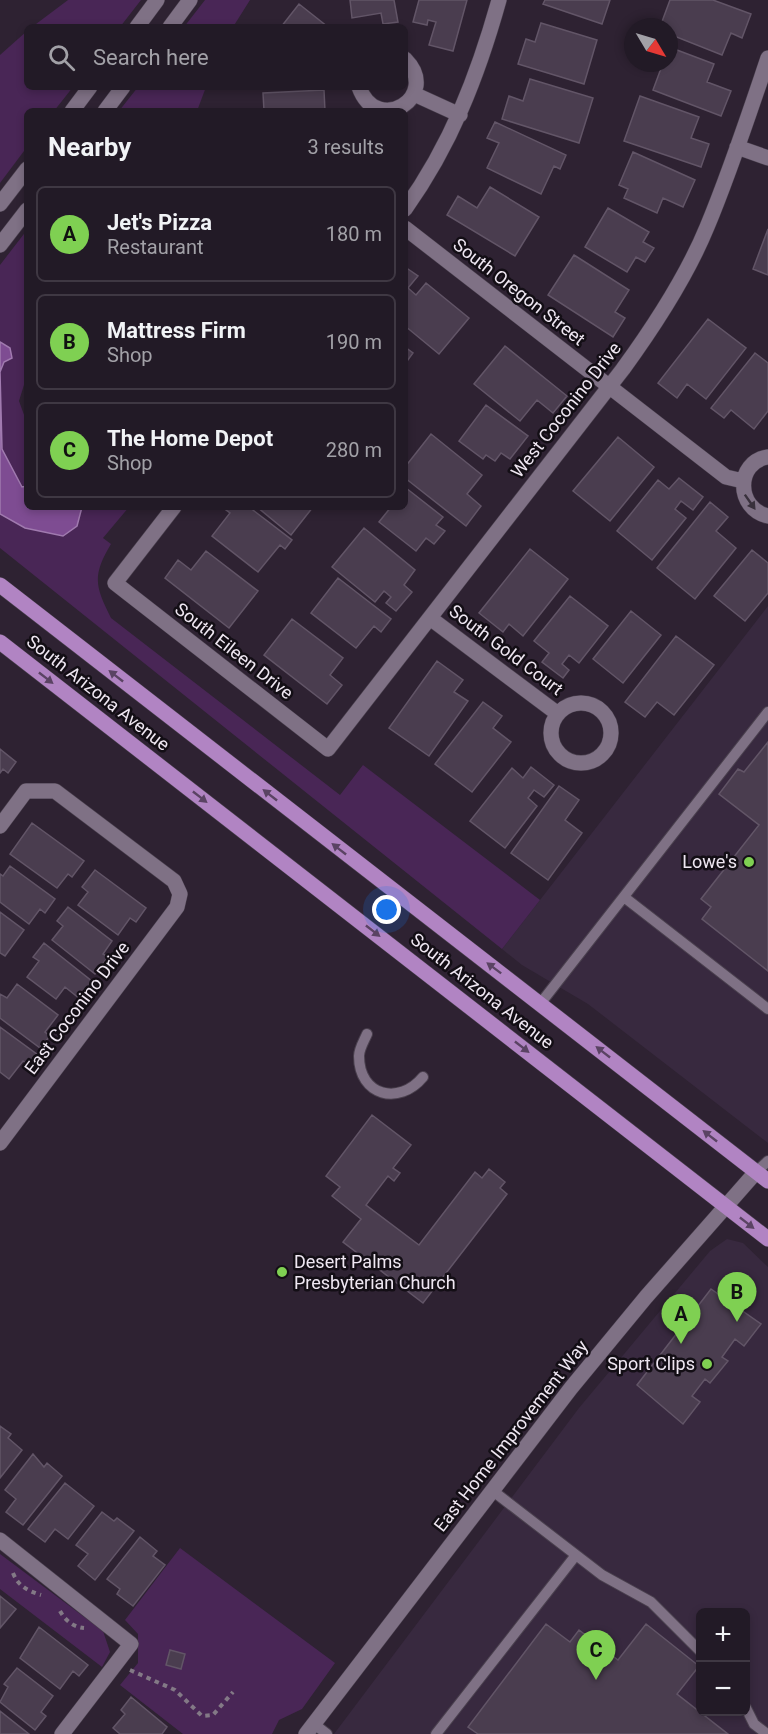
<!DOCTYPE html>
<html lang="en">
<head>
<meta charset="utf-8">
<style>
  :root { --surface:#221a26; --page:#2a232e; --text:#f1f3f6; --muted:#a2a1a7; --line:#3f3843; --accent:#7fd052 }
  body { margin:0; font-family:Roboto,sans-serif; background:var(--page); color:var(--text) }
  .controls { position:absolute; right:18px; bottom:18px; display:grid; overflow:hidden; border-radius:9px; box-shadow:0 3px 9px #0003 }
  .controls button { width:54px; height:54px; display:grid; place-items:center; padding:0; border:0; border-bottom:2px solid var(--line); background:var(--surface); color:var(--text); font:30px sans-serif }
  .compass { position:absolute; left:624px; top:18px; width:54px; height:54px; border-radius:50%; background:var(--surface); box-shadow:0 3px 9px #0003; rotate:128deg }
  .you { position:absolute; left:387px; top:910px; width:21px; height:21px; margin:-15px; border:4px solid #fff; border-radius:50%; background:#1a73e8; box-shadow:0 0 0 9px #1a73e833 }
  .badge { display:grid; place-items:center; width:39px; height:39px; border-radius:50%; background:var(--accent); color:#111; font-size:20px; font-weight:700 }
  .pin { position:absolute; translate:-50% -50px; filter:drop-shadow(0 2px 3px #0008) }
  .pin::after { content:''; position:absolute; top:32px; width:21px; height:18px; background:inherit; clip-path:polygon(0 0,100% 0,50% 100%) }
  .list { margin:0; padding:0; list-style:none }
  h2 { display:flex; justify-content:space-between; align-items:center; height:78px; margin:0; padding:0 24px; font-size:26px }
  h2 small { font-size:20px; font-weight:400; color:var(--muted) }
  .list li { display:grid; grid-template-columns:39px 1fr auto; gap:18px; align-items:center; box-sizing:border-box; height:96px; margin:0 12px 12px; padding:0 12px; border:2px solid var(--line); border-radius:9px }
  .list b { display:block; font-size:22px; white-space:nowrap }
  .list p { margin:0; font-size:20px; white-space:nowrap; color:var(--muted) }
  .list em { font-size:20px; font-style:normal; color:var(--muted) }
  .icon { flex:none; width:33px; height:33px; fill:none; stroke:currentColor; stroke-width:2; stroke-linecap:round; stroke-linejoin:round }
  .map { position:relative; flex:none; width:768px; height:1734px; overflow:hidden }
  .search { position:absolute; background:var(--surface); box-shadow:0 3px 9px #0003; left:24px; top:24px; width:384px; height:66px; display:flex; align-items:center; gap:15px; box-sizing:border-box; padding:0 21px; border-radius:9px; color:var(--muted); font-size:22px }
  .panel { position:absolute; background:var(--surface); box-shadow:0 3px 9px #0003; left:24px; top:108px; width:384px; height:402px; border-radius:9px }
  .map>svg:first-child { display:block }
  .built { fill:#38293f; fill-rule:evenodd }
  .green { fill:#492656 }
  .water { fill:#7e4c92; stroke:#a07aaf; stroke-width:1.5 }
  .building { fill:#4a3d4f; stroke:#625567; stroke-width:1.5 }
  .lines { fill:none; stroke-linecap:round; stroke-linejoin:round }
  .lane-casing { stroke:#4a404e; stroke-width:12 }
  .street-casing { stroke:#4a404e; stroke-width:16 }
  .secondary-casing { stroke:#4a404e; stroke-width:16 }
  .primary-casing { stroke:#4a404e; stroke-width:16 }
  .path { stroke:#837986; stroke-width:4; stroke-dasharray:4.5 4.5; stroke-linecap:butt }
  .lane { stroke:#7f7185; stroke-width:10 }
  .street { stroke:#7f7185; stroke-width:15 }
  .secondary { stroke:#7f7185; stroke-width:15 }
  .primary { stroke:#b184c3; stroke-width:15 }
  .oneway { fill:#39313c }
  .oneway2 { fill:#5a4363 }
  .poi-dot { fill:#7fd052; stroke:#130e15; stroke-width:2 }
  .labels { text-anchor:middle; stroke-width:5; stroke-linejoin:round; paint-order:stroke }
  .street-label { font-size:18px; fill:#efe7f2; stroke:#130e15 }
  .poi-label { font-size:18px; fill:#efe7f2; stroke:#130e15; text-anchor:end }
</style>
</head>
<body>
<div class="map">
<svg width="768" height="1734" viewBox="0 0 768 1734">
  <rect width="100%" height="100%" fill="#2e2232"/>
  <path class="built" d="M768,606v537l-180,-139 -66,-39 -20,-16z
    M727,1239l16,4 25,24v467h-434l245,-326 131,-157zM700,1612h46v100h-46z"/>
  <path class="green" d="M68,0h73l-21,27h-88z
    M205,0h45l-17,27h-49z
    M27,31v56h46l-19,24h-27v36l-27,36v-128z
    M138,87h68l-9,24h-78z
    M27,230v145l-8,26 8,22v84h102l-26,31 8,6c-19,32 -16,42 0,74l229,177 23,-30 177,135 -38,49 -502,-401v-283z
    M180,1548l155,115 -33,46 -23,11 -7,14h-89l-63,-49 18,-22v-29l-13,-14z
    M0,1554l103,77 7,21 -8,15 -102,-78z"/>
  <path class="water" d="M0,342l10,6 2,10 -8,4 -4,10 2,77 20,38 5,-1v21h55l-5,19 -14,10 -38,-8 -25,-14z"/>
  <path class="building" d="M350,0h44l4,22 -15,2 -2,-11 -29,5z
    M419,0h48l-14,51 -24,-6 7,-23 -8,-2 -1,5 -14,-3z
    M545,0h65l-8,24 -59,-20z
    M670,0h43l38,14 -9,24 -11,-5 -9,22 -53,-21v-7h-9z
    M299,4l29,23h-47z
    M541,23l56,17 -13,44 -66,-20 8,-25 9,3z
    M669,47l45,17 -7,18 24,9 -10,25 -68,-26 10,-27h6z
    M530,79l63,19 -14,45 -77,-24 7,-23 14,5z
    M324,90l1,21h-61l-1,-18z
    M640,96l59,21 -8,21 18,6 -8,23 -77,-26z
    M495,122l71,33 -6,14 -6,-3 -13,28 -54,-26 12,-25 -12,-5z
    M633,152l62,28 -12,27 -20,-9 -6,15 -33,-15 4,-9 -9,-4z
    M490,187l49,30 -24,39 -68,-41 11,-19 19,12z
    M608,208l41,24 -6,10 11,6 -9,14 -9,-5 -9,15 -42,-25z
    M768,229v46l-15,-6z
    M574,255l55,35 -14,22 10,6 -12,19 -65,-42z
    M408,269l10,7 -10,12 8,7 10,-12 43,35 -30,36 -34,-28v-53z
    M708,319l38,29 -40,51 -19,-15 -10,14 -19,-15z
    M505,346l62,50 -14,17 -16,-13 -17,21 -46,-37z
    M405,347l8,6 -8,11z
    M755,353l13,10v48l-14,18 -23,-19 -7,8 -13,-10z
    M486,405l42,31 -18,23 -9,-6 -6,8 -9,-6 -3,4 -24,-18z
    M431,434l51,41 -15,19 14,12 -15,20 -61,-48v-11z
    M618,437l36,30 -44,54 -37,-30z
    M679,478l24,19 -10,13 -12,-9 -6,8 11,9 -34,42 -35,-29 41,-51 11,9z
    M406,488l37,29 -7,8 9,6 -11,13 -8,-6 -10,13 -37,-29 12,-15h14z
    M710,502l18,15 -12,14 20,17 -41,51 -38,-31z
    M222,507h27l43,33 -7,9 -5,-4 -22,27 -46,-36 18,-23z
    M257,507h56l-22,28z
    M364,528l51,42 -11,15 8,7 -16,19 -10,-8 5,-6 -7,-6 -9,11 -43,-35z
    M530,549l38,30 -45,57 -14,-12 -6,8 -24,-19z
    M752,550l16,13v30l-23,28 -31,-25z
    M206,551l52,40 -29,37 -64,-50 13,-18 13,10z
    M338,578l53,41 -10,13 -7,-6 -18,22 -45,-35z
    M570,596l38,30 -29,37 -10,-8 -7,9 7,6 -6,8 -21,-16 7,-9 -15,-12z
    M631,611l30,24 -38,48 -30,-24z
    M292,619l51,39 -13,17 12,10 -15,19 -63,-49z
    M676,636l38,29 -40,50 -17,-13 -12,15 -20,-15z
    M437,661l26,19 -9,12 14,9 -39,55 -40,-28z
    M483,702l19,14 -9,12 18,14 -39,50 -37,-28z
    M768,742v229l-66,-52 9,-12 -10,-8 58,-74 -40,-31 19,-25 6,3z
    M0,749l16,13 -8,11 -5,-4 -3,4z
    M531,767l23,18 -10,12 -10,-7 -6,8 9,8 -32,42 -35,-27 42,-53 11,10z
    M559,786l20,14 -14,20 17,13 -34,47 -37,-27z
    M32,823l52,38 -12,16 -4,-3 -11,14 -47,-34z
    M10,866l45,33 -10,14 -5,-4 -11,15 -29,-22v-28l3,2z
    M95,870l51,38 -10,14 -6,-4 -12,17 -40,-30 10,-13 -6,-5z
    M68,907l44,34 -9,13 5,3 -13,17 -43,-34 11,-14 -6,-5z
    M0,912l24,18 -19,26 -5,-3z
    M44,943l49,39 -13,17 -15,-12 -9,12 -29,-22 12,-16 -6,-4z
    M17,984l41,31 -13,17 5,4 -10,12 -40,-30v-24l7,4z
    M0,1027l38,28 -8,11 -7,-5 -14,18 -9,-7z
    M372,1115l39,30 -18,23 7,5 -6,8 -6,-5 -22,29 53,40 56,-73 7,6 7,-9 16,13 -5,6 7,6 -84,109 -80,-61 18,-23 -29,-23 8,-9 -14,-11z
    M711,1289l50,35 -17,22 -9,-7 -13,18 6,4 -18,22 -5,-4 -13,17 8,6 -17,22 -46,-39z
    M0,1426l11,8 -3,4 14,12 -22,28z
    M33,1454l11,13 3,-4 15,13 -39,49 -17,-13 10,-13 -11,-9z
    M65,1483l29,23 -26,33 -13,-10 -10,13 -17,-13z
    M102,1512l12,9 3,-3 17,13 -39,49 -17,-14 10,-12 -12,-9z
    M140,1537l17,14 -4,5 12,9 -32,41 -16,-12 3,-5 -13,-10z
    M0,1596l16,13 -16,19z
    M546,1624l24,18 9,-12 39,30 28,-36 53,42 -22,28 51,40h-250l-10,-7z
    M39,1627l49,38 -9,11 -6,-5 -13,18 -40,-31z
    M170,1650l15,4 -4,15 -15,-4z
    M17,1668l36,28 -12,16 5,4 -11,14 -35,-28 8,-15 -4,-3z
    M131,1697l36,30 -5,7h-42l-7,-6 12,-14 -4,-4z
    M0,1711l29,23h-29z"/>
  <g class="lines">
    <defs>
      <path id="lane" d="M624,897l144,112
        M540,1004l228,-292
        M367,1034c-3,7 -8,15 -8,22 0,40 40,50 64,21
        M756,1172l12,-11
        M493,1491l109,84 49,27 49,49
        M746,1708l8,16 13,10
        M314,1724l13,10
        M436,1734l140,-179"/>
      <path id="street" d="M359,87c18,50 83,9 46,-28
        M414,94l46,21
        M737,147l31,11
        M405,209c46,-64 73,-134 94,-209
        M405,228l321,249 17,4
        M768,457c-33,5 -32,52 0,59
        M174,507l-59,76 213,166 295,-380c32,-44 63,-91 84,-142 23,-55 42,-113 61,-169
        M430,618l128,96
        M551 733a30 30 0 1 1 60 0a30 30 0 1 1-60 0Z
        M0,826l26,-35h29l119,90 6,13 -3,13 -177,236
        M0,1540l131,104 -69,90
        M306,1734l265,-346 75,-91 110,-125"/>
      <path id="secondary" d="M137,27l20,-27
        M170,27l20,-27
        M72,111l18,-24
        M105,111l18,-24
        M0,204l27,-35
        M0,245l27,-35"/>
      <path id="primary" d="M0,585l768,596
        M0,642l768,597"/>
    </defs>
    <use href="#lane" class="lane-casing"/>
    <use href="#street" class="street-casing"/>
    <use href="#secondary" class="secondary-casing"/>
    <use href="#primary" class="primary-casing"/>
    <path class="path" d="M13,1573c5,13 15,18 28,22
      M60,1611c5,9 13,16 24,17
      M130,1670l45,20 27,26 11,-1 20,-23"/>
    <use href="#lane" class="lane"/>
    <use href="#street" class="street"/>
    <use href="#secondary" class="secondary"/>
    <use href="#primary" class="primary"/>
  </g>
  <defs><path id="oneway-solid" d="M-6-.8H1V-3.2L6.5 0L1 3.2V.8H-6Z" transform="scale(1.5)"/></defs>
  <use class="oneway" href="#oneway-solid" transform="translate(750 502) rotate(55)"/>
  <g class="oneway2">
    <use href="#oneway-solid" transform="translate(116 676) rotate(-142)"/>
    <use href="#oneway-solid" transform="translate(46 678) rotate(38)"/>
    <use href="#oneway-solid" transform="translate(270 795) rotate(-142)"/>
    <use href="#oneway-solid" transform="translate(200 797) rotate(38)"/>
    <use href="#oneway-solid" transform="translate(339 849) rotate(-142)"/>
    <use href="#oneway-solid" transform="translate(373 931) rotate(38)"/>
    <use href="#oneway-solid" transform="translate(494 968) rotate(-143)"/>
    <use href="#oneway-solid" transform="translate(522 1047) rotate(38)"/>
    <use href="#oneway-solid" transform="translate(603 1052) rotate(-142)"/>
    <use href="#oneway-solid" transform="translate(710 1136) rotate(-142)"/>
    <use href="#oneway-solid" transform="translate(747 1223) rotate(38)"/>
  </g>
  <g class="poi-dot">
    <circle cx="749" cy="862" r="6"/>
    <circle cx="282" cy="1272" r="6"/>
    <circle cx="707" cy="1364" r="6"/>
  </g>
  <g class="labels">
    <g class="street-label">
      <text transform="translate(519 292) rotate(38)" y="6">South Oregon Street</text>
      <text transform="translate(566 410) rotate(-52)" y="6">West Coconino Drive</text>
      <text transform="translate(506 650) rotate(37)" y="6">South Gold Court</text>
      <text transform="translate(234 651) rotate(38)" y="6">South Eileen Drive</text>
      <text transform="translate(98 693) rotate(38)" y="6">South Arizona Avenue</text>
      <text transform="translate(482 991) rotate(38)" y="6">South Arizona Avenue</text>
      <text transform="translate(77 1008) rotate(-53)" y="6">East Coconino Drive</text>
      <text transform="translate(511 1436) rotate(-52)" y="6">East Home Improvement Way</text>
    </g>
    <g class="poi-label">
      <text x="737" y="868">Lowe's</text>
      <text x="294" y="1268" text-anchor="start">Desert Palms<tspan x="294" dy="21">Presbyterian Church</tspan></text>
      <text x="695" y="1370">Sport Clips</text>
    </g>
  </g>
</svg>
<div class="controls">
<button>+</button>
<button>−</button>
</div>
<svg class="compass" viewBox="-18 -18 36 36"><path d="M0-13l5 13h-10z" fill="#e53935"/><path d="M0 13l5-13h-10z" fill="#a2a1a7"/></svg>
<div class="you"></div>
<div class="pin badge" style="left:681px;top:1344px">A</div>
<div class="pin badge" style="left:737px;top:1322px">B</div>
<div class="pin badge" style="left:596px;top:1680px">C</div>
<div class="search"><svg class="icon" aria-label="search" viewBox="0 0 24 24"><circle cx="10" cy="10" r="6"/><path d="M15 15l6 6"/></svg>Search here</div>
<section class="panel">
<h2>Nearby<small>3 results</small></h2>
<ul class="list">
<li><span class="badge">A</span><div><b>Jet's Pizza</b><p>Restaurant</p></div><em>180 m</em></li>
<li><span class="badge">B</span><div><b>Mattress Firm</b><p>Shop</p></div><em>190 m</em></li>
<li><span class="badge">C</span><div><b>The Home Depot</b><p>Shop</p></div><em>280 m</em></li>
</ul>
</section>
</div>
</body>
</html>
